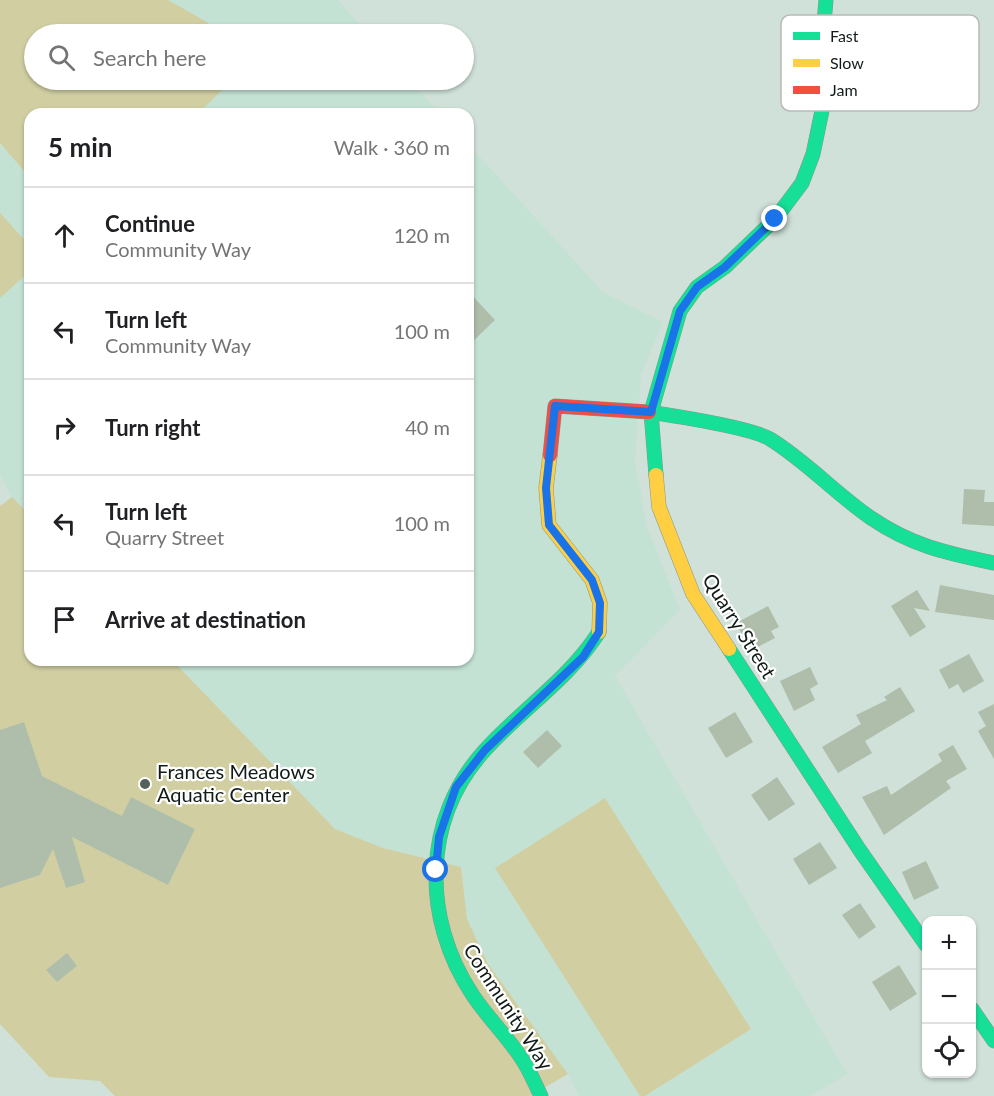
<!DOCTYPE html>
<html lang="en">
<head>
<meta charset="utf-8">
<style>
  :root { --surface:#fff; --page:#f6f6f6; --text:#202124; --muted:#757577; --line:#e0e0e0 }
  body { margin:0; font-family:Lato,sans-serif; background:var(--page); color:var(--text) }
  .controls { position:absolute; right:18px; bottom:18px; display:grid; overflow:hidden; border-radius:12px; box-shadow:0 2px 4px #0004 }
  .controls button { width:54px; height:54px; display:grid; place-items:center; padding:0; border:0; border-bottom:2px solid var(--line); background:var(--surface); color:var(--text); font:30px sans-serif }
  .stop { position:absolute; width:18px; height:18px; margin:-14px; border:4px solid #1a73e8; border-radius:50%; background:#fff }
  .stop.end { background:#1a73e8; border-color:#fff; box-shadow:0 2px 6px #0008 }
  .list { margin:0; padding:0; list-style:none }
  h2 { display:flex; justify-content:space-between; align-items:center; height:78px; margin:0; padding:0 24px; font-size:26px }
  h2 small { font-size:20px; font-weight:400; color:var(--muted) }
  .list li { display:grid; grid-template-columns:39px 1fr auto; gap:18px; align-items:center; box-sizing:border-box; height:96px; padding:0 24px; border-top:2px solid var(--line) }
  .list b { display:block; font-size:22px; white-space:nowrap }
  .list p { margin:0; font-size:20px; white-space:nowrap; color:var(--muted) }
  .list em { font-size:20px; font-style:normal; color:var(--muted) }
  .icon { flex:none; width:33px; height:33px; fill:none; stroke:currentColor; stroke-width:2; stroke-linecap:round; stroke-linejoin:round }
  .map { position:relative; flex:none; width:994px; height:1096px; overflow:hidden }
  .search { position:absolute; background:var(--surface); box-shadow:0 2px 4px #0004; left:24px; top:24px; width:450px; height:66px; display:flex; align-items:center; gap:15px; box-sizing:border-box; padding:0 21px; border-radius:33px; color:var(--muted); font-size:22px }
  .panel { position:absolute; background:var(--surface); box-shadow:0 2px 4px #0004; left:24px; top:108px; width:450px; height:558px; border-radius:18px }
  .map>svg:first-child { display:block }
  .built { fill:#c4e2d4 }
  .green { fill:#d1cfa2 }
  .building { fill:#afbeab }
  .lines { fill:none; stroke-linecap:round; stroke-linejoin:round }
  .fast-casing { stroke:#89968f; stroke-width:15 }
  .slow-casing { stroke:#89968f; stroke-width:15 }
  .jam-casing { stroke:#89968f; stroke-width:15 }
  .fast { stroke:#16e098; stroke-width:14 }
  .slow { stroke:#ffcf43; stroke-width:14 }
  .jam { stroke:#f24e42; stroke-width:14 }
  .route { stroke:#1a73e8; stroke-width:8 }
  .poi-dot { fill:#54615b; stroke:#fff; stroke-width:2 }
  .labels { text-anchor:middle; stroke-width:4.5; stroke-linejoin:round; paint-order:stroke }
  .street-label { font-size:20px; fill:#111c17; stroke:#fff }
  .poi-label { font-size:20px; fill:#111c17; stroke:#fff; text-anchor:start }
  .key { fill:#fff; stroke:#b8bbb9; stroke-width:1.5 }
  .key-label { font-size:16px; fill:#111c17 }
</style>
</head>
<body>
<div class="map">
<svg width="994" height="1096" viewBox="0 0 994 1096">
  <rect width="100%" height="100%" fill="#cfe1d8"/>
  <path class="built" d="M0,0h338l30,34h-334v46h375l32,34h-411v401l-18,-18 -12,-23z
    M468,144l135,148 60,30 -22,53 -6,85 11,64 34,86 -65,66 232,398 -37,22h-231l-11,-22 -80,-110 -21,-45 -6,-52 -78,-19 -48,-18 -163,-170h296z"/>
  <path class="green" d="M0,0h168l39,22 11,12h-184v46h198l-34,34h-168v64l-30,-35z
    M0,213l30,33v25l-30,27z
    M12,497l18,18v145h142l163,169 48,19 78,19 6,52 21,45 80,110 -38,22h-415l-15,-15 -51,-4 -49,-53v-518z
    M605,798l146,231 -106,67h-5l-145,-228z"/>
  <path class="building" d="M468,291l27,29 -27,26z
    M964,489l21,1 -1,12h10v24l-32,-2z
    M940,585l54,10v25l-59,-8z
    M917,590l13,21 -16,-3 12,19 -16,10 -19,-31z
    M768,606l11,21 -8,4 4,7 -25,13 -14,-28z
    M969,654l15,27 -21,12 -5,-9 -9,5 -10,-19z
    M810,667l8,17 -8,5 5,11 -21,11 -14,-30z
    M900,687l15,24 -50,30 7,12 -34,20 -16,-26 39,-23 -5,-9 31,-15 -3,-3z
    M994,704v55l-16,-28 8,-5 -8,-14z
    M735,712l18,30 -27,16 -18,-30z
    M24,722l18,54 80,40 9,-19 64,32 -27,56 -96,-48 13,45 -19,6 -13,-39 -13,26 -40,13v-158z
    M547,730l15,16 -24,22 -15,-16z
    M953,745l14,24 -21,12 5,7 -67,47 -22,-38 25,-11 4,9 51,-34 -4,-7z
    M777,777l18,27 -26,17 -18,-26z
    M820,842l17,26 -28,17 -16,-26z
    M926,861l13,27 -25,12 -12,-28z
    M860,903l16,24 -17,12 -17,-24z
    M67,953l10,13 -20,16 -11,-12z
    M899,965l18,29 -27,17 -18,-29z"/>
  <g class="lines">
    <defs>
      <path id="fast" d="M649,412c26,4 101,15 121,27 36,22 66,55 101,79 41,28 76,35 123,45
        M656,475l-5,-63 29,-101 17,-24 28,-20 50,-48 27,-36 11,-29 10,-48 -1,-60 4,-46
        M729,649l130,200 67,96
        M972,1009l22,32
        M541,1096c-6,-12 -11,-25 -19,-37 -15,-23 -35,-42 -50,-65 -50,-76 -50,-175 13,-244 37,-41 84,-71 114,-118"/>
      <path id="slow" d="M550,455l-4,33 3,37 43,55 8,23 -1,29
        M656,475l3,32 34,87 36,55"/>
      <path id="jam" d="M550,455l5,-49 94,6"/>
    </defs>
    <use href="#fast" class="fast-casing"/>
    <use href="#slow" class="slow-casing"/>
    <use href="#jam" class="jam-casing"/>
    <use href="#fast" class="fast"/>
    <use href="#slow" class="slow"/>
    <use href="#jam" class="jam"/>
  </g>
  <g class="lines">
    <path class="route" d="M436,870l3,-33 17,-50 29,-37 98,-93 16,-25 1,-29 -8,-23 -43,-55 -3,-37 9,-82 96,6 29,-101 17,-24 28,-20 50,-48"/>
  </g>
  <circle class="poi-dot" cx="145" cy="784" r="6"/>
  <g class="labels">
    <g class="street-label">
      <text transform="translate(739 626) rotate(58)" y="7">Quarry Street</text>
      <text transform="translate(508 1007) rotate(57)" y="7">Community Way</text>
    </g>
    <g class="poi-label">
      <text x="157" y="779">Frances Meadows<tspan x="157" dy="23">Aquatic Center</tspan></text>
    </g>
  </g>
  <rect x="781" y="15" width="198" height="96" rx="9" class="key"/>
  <rect x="793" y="32" width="27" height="8" fill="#16e098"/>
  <rect x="793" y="59" width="27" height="8" fill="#ffcf43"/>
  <rect x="793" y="86" width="27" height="8" fill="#f24e42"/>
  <g class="key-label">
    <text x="830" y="42">Fast</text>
    <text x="830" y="69">Slow</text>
    <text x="830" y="96">Jam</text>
  </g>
</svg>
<div class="controls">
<button>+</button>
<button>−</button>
<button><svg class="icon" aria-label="locate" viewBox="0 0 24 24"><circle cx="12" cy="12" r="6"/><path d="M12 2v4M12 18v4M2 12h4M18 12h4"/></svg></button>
</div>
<div class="stop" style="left:436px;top:870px"></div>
<div class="stop end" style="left:775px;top:219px"></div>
<div class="search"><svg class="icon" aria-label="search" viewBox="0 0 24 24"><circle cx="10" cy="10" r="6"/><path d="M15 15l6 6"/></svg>Search here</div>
<section class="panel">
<h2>5 min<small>Walk · 360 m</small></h2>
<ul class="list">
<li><svg class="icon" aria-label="ahead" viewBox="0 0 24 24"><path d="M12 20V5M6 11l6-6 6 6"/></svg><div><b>Continue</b><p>Community Way</p></div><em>120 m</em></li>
<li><svg class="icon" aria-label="left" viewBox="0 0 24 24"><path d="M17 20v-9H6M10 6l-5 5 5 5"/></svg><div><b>Turn left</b><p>Community Way</p></div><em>100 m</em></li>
<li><svg class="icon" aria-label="right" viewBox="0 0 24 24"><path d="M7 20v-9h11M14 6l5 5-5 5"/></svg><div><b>Turn right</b></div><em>40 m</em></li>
<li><svg class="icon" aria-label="left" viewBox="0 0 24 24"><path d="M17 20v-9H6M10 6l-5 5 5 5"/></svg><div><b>Turn left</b><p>Quarry Street</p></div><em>100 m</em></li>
<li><svg class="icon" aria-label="arrive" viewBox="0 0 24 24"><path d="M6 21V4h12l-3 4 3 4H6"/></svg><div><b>Arrive at destination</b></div></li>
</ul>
</section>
</div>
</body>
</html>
